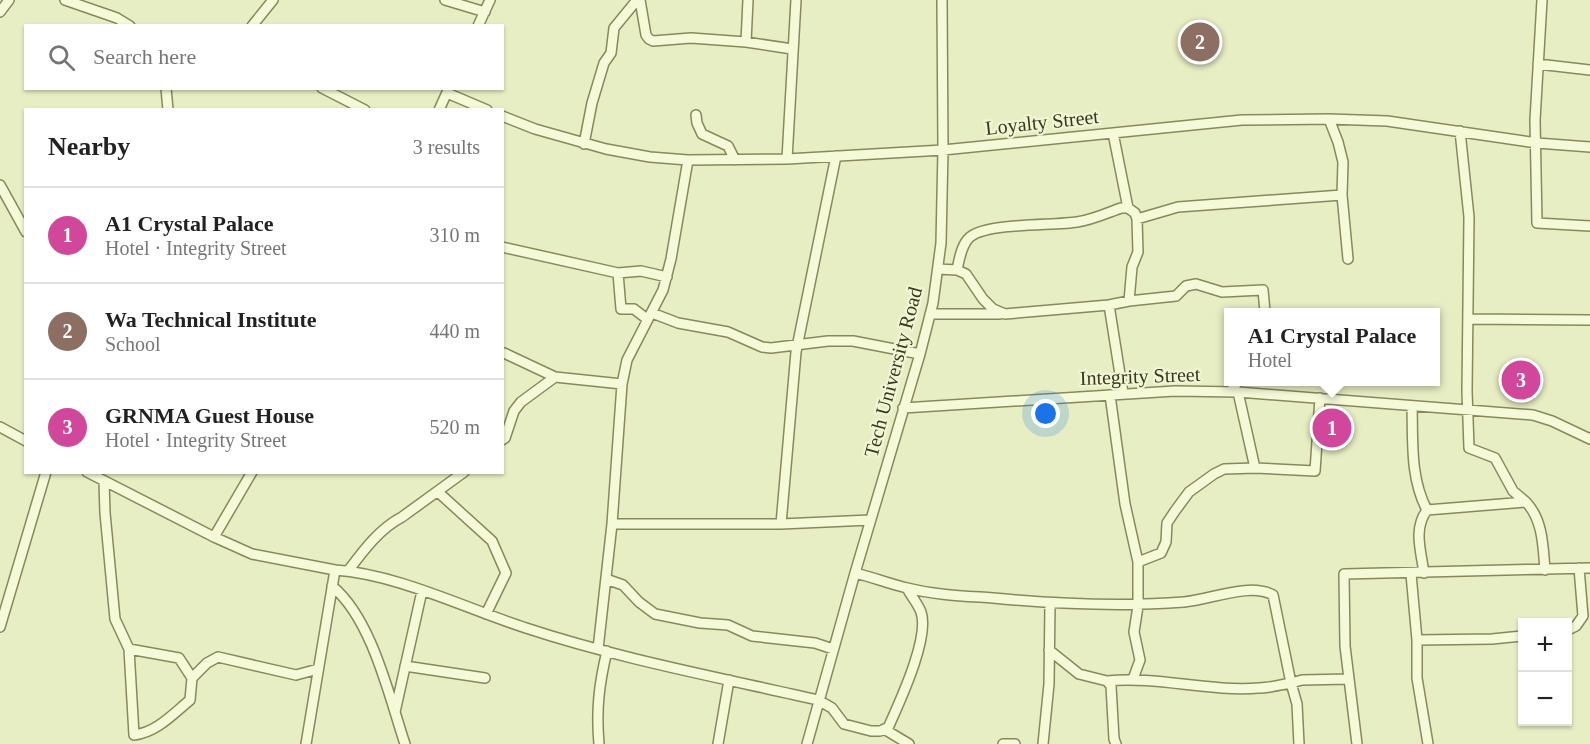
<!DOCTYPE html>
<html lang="en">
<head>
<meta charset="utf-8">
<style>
  :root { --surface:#fff; --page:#f6f6f6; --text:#222; --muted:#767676; --line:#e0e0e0; --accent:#0f766e }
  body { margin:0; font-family:"Times New Roman",serif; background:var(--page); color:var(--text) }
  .controls { position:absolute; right:18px; bottom:18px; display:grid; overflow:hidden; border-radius:0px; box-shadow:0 2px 4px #0004 }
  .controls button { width:54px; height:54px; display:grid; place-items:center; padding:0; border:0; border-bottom:2px solid var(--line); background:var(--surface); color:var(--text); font:30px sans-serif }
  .you { position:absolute; left:1046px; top:414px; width:21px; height:21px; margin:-15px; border:4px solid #fff; border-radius:50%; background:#1a73e8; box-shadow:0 0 0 9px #1a73e833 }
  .badge { display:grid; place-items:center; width:39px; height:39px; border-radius:50%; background:var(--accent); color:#fff; font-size:20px; font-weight:700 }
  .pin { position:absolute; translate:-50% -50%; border:3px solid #fff; box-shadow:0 2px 6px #0006 }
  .popup { position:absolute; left:1224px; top:308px; width:216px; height:78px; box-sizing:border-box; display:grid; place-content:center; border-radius:0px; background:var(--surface); filter:drop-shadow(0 2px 4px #0005); font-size:20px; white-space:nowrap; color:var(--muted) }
  .popup b { font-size:22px; color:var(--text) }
  .popup::after { content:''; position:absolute; left:50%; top:100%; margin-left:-12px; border:12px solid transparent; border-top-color:var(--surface) }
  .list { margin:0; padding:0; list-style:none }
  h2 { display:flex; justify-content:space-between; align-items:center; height:78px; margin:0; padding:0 24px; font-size:26px }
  h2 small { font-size:20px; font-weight:400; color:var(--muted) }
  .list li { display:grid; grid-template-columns:39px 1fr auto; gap:18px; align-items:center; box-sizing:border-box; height:96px; padding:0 24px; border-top:2px solid var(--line) }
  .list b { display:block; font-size:22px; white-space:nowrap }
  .list p { margin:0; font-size:20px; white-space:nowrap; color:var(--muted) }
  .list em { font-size:20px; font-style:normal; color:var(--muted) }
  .icon { flex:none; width:33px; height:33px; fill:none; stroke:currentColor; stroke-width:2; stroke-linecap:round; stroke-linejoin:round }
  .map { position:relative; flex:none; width:1590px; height:744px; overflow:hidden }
  .search { position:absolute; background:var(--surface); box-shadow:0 2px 4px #0004; left:24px; top:24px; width:480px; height:66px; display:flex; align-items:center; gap:15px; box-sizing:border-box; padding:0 21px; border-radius:0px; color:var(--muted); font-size:22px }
  .panel { position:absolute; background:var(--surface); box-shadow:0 2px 4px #0004; left:24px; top:108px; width:480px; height:366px; border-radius:0px }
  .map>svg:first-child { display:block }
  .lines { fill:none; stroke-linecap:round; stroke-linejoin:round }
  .minor-casing { stroke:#89885a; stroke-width:12 }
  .minor { stroke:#f4f9d7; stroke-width:9 }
  .labels { text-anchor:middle; stroke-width:4.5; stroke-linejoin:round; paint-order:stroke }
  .street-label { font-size:20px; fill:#39371e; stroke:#f0f6d4 }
</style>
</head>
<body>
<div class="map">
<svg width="1590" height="744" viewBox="0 0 1590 744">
  <rect width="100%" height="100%" fill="#e8eec4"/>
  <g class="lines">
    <defs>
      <path id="minor" d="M65,0l52,18 13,8
        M445,0l40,12
        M640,0l6,35 3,4 4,2 38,-3 55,4 46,7
        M1542,0l-7,120 2,103 53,3
        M0,12l9,-12
        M252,26l21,-26
        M478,26l12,-26
        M746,42l2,-42
        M1538,64l52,6
        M166,88l2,22
        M322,88l43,22
        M447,93l40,17
        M439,110l9,-20
        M696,115l1,8 5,11 26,12 7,14
        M502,116l33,13 71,20 44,8 38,3 99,-1 156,-9 299,-30 87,-1 58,2 150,22 53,4
        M1329,119l9,23 5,20 -1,33 6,64
        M1460,131l9,86 -2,174 2,57 26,10 18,33 13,11
        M1113,133l15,75 7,5 2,6 1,33 -6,15 -3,34
        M584,144l8,-41 12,-40 7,-10 3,-25 23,-28
        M787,159l9,-159
        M0,185l26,47
        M1137,219l41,-12 164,-12
        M502,247l116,26 23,-2 26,6
        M938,269l19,1 9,4 17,25 10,10 12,5 104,-9 20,-4 47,-5 10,-10 10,-2 26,8 41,-2 2,22
        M957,270c2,-10 4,-23 11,-31 14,-17 85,-13 109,-17 15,-2 30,-9 44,-14h7
        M618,273l3,36h13l13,10
        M1109,305l14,88
        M652,313l26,10 50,9 34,15 9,1 57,-7h25l67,13
        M930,314h70
        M1468,319l122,1
        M504,353l51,24 67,7
        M1230,392l8,-10
        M1238,392l17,76
        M1110,395l15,109 13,58v44l-4,26 6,28 -7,19
        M1412,406c1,35 -2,72 15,104
        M903,408l272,-17 63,1 295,23 19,6 38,18
        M0,427l26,14
        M502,440l3,-2 9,-27 7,-9 34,-25
        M87,472l127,65 38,17 83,16c62,4 132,39 191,58 94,31 196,50 292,72l14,8 12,16 27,7h9l8,-3c11,-25 42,-90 33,-116 -3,-8 -10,-16 -14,-24
        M104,481l1,32 10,106 14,30 50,9 13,20 -2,22c-17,14 -33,32 -56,35l-5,-86
        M438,492l54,49 14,32 -20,41
        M612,524h169l89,-4
        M781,524l15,-172 40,-196
        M214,537l38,-65
        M1138,562l23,-9 5,-11 1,-19 8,-12 14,-19 25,-18 10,-5 31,-1 60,3 5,-73
        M348,571c15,-20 31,-42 54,-54l62,-45
        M855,573c17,4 35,11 52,15 28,7 58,8 86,10 64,6 127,9 191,4 26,-2 65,-20 89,-7l18,88c-11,2 -22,5 -32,5 -51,4 -101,-12 -152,-7
        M1424,573c-3,-22 -11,-44 3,-63l99,-8c17,18 17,44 19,68
        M1411,574l6,66v38l11,66
        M606,579l17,6 16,17 16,12 45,9 28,2 24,11 63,7 18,6
        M332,586c40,33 57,110 73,158
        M0,627l46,-155
        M1568,630l8,-4 7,-10 -4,-48
        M1417,640l75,-1 30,-3
        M598,649l14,-125 10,-140 5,-24 36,-70 8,-31 17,-99
        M1049,650l30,24 28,7 4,5 3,53 2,5
        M405,666l80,12
        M192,678l15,-15 11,-6 78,18 22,-6
        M395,712l27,-121
        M884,729l25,15
        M306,744l29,-174
        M599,744c-3,-34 0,-60 8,-93
        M718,744l11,-64
        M807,744l48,-171 65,-219 13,-51 8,-60 2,-93 -1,-150
        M1003,744h12
        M1043,744l6,-60 1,-81
        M1299,744l-2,-40 -6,-21 11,-3 47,-1
        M1357,744l-12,-98 -1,-72 246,-6"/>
    </defs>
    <use href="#minor" class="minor-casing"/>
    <use href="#minor" class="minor"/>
  </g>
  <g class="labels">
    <g class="street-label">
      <text transform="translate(1042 122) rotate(-6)" y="7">Loyalty Street</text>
      <text transform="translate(893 372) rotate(-75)" y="7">Tech University Road</text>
      <text transform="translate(1140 376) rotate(-2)" y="7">Integrity Street</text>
    </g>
  </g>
</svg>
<div class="controls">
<button>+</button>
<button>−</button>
</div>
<div class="you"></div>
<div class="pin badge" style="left:1332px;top:428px;background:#d1479c">1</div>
<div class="popup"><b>A1 Crystal Palace</b>Hotel</div>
<div class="pin badge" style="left:1200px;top:42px;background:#8d6e63">2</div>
<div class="pin badge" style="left:1521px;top:380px;background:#d1479c">3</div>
<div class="search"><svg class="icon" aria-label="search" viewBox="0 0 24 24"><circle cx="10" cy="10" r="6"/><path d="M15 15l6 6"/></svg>Search here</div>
<section class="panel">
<h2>Nearby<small>3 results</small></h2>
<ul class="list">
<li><span class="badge" style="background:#d1479c">1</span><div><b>A1 Crystal Palace</b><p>Hotel · Integrity Street</p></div><em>310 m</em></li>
<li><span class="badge" style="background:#8d6e63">2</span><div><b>Wa Technical Institute</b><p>School</p></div><em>440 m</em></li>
<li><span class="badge" style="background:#d1479c">3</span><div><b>GRNMA Guest House</b><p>Hotel · Integrity Street</p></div><em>520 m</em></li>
</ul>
</section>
</div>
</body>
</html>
